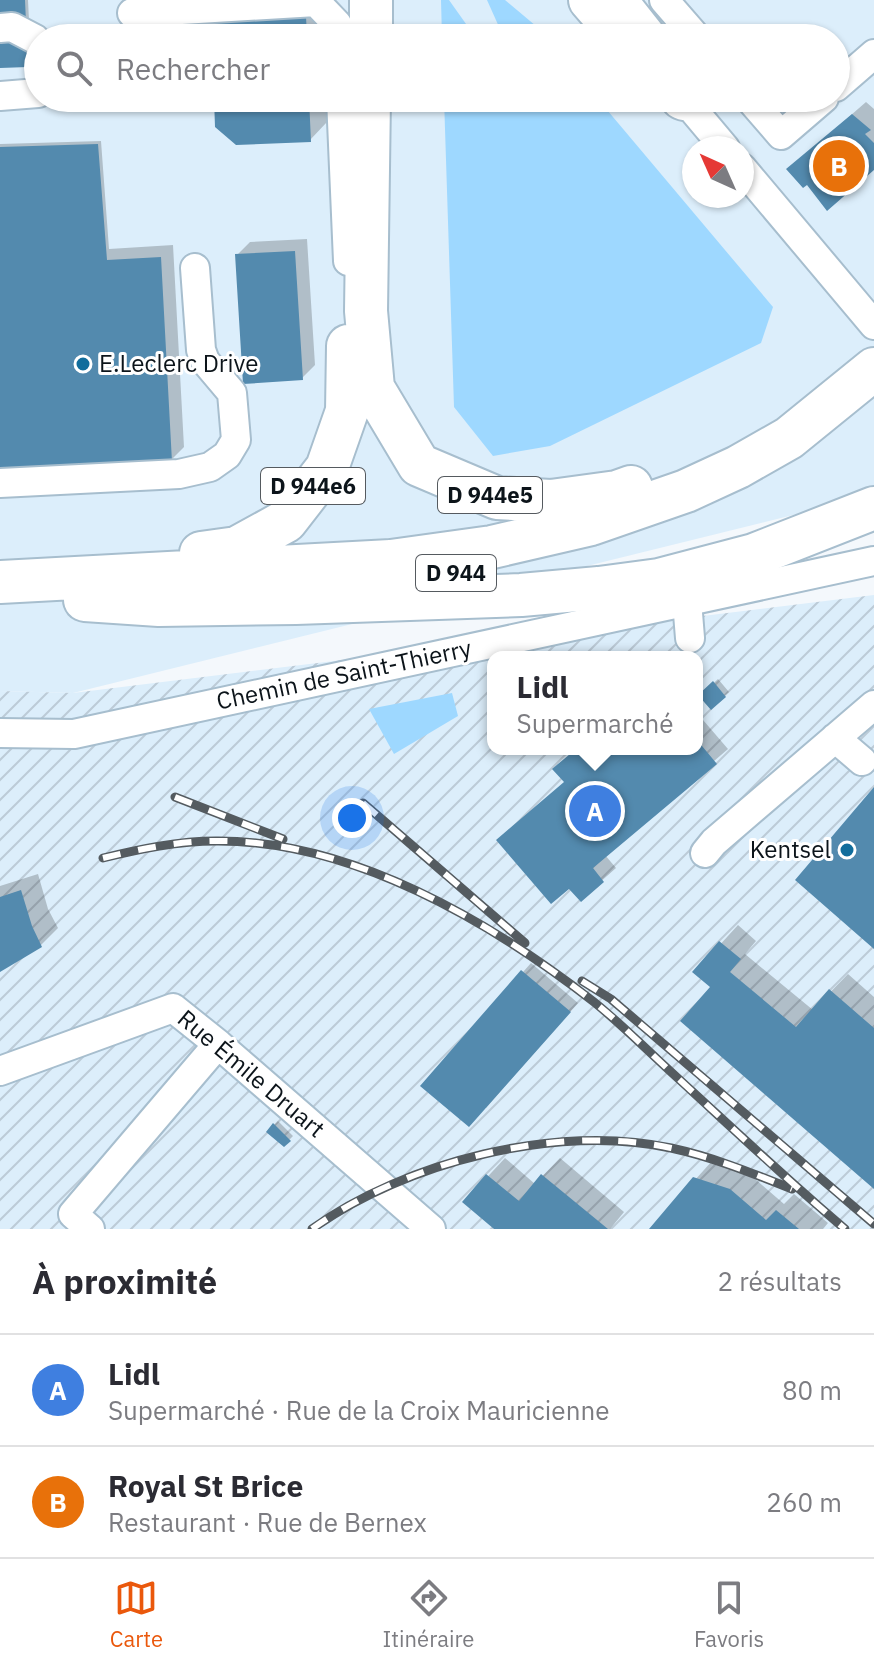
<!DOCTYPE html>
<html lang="fr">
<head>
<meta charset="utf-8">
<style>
  :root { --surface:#fff; --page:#f7f7f7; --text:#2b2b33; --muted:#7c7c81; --line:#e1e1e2; --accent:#ea580c }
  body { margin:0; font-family:"IBM Plex Sans",sans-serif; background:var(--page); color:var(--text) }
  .compass { position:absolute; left:682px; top:136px; width:72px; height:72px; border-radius:50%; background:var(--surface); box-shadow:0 2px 6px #0004; rotate:315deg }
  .you { position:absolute; left:352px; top:818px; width:28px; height:28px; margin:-20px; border:6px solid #fff; border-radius:50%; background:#1a73e8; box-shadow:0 0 0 12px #1a73e833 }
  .badge { display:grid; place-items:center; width:52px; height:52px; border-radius:50%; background:var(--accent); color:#fff; font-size:26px; font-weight:700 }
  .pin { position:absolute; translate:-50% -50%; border:4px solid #fff; box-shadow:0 2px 8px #0006 }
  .popup { position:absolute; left:487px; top:651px; width:216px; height:104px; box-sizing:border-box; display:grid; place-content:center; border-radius:16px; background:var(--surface); filter:drop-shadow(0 2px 6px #0005); font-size:26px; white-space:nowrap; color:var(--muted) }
  .popup b { font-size:30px; color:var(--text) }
  .popup::after { content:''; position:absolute; left:50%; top:100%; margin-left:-16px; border:16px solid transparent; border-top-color:var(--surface) }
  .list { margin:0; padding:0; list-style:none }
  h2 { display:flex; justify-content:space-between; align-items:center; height:104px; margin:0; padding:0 32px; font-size:34px }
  h2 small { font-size:26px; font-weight:400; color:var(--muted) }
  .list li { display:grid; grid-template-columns:52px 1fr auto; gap:24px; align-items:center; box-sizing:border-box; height:112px; padding:0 32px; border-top:2px solid var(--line) }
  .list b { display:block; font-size:30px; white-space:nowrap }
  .list p { margin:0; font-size:26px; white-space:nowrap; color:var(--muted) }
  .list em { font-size:26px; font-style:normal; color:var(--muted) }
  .icon { flex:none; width:44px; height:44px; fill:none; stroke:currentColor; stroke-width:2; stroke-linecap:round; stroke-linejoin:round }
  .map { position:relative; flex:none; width:874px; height:1229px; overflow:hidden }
  .search { position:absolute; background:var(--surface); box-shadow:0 2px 6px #0004; left:24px; right:24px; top:24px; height:88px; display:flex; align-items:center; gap:20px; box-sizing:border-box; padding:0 28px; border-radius:44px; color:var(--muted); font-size:30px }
  .sheet { height:328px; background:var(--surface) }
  nav { display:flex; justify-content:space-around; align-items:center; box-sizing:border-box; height:112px; border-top:2px solid var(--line); background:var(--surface); font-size:22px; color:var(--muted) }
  nav a { display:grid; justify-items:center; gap:4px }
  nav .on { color:var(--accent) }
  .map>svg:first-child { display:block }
  .built { fill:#dceefb; fill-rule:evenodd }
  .industrial { fill:url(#industrial-furrows); fill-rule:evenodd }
  .water { fill:#9ed8ff }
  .shadow { fill:#0003 }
  .building { fill:#538aae }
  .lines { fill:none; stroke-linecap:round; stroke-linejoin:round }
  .minor-casing { stroke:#a7bece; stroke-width:32 }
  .highway-casing { stroke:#a7bece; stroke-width:46 }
  .minor { stroke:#fff; stroke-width:28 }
  .highway { stroke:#fff; stroke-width:42 }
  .rail-casing { stroke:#545b60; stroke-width:9 }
  .rail { stroke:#fff; stroke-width:6; stroke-dasharray:18; stroke-linecap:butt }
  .poi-dot { fill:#116d9c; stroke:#fff; stroke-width:3 }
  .labels { text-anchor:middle; stroke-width:6; stroke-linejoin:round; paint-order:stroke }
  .shield { fill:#fff; stroke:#555a5f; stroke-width:2 }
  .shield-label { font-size:22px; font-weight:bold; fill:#0c141a }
  .poi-label { font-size:24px; fill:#0c141a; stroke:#fff; text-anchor:start }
  .street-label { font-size:24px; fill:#0c141a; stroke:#fff }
</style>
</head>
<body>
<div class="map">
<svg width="874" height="1229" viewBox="0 0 874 1229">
  <defs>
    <pattern id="industrial-furrows" width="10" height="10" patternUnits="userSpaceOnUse" patternTransform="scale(2)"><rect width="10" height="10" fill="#dceefb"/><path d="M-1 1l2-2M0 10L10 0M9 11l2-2" fill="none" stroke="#bccbd7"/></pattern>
  </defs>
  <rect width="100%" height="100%" fill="#f4f8fc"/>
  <path class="built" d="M0,0h874v495l-801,198 -73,-2zM38,38h798v60h-798zM694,148h48v48h-48z"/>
  <path class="industrial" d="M874,595v634h-874v-538l73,2zM493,657h204v92h-204z"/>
  <path class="water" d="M441,0h8l27,38h-34z
    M487,0h18l31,26 10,12h-42z
    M444,98h153l176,209 -12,36 -211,103 -57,10 -39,-49z
    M452,693l6,23 -64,38 -25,-45z"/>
  <path class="shadow" d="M0,0h28l3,61 -4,4 -27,1z
    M322,0l2,38h-110z
    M216,98h110l1,24 -17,18z
    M866,102l8,7v58l-85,2z
    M101,141l8,108 64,-4 11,202 -13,13 -171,10v-326z
    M307,239l8,126 -13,13 -65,-123 13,-13z
    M718,679l11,13 -18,15 -10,-12z
    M697,713l31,36 -123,106 11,13 -35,31 -15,-118 10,-32h121z
    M38,874l10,35 10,19 -17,17 -41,24v-83z
    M738,925l18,16 -11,13 68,56 35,-36 26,23v190l-162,-200 -17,-15z
    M531,963l47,40 -92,105 -63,-23z
    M278,1121l15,15 -9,9 -15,-14z
    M505,1158l30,26 25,-26 64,54 -14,17h-113l-32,-28z
    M712,1161l35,11 37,32 10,-10 34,29 -5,6h-172z"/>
  <path class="building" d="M0,0h25l3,67 -28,1z
    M306,16l1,22h-95l-1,-18z
    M214,98h95l2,44 -75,3 -21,-18z
    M852,114l19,16 -6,4 9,9v27l-47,41 -20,-26 -4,3 -17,-19z
    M98,144l9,116 54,-3 11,205 -172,10v-325z
    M295,251l8,129 -60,4 -8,-130z
    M713,681l13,16 -15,13 -13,-15z
    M697,740l20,24 -124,104 11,14 -23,20 -12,-13 -18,15 -55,-64 68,-58 -12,-13 24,-20h121z
    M874,787v162l-79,-69z
    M21,890l11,36 10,21 -42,25v-75z
    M719,941l22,18 -11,13 66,55 33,-38 45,39v161l-194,-168 30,-34 -18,-15z
    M521,970l50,42 -102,115 -49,-41z
    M273,1123l18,18 -7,6 -18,-15z
    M486,1174l33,27 22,-27 67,55h-114l-32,-27z
    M693,1177l37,12 36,31 10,-10 23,19h-150z"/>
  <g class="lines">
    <defs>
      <path id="minor" d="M624,0l30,38
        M664,0l33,38
        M132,13l184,-11 21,22 1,14
        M0,28l12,-1 23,12 3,3
        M836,87l38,-33
        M0,96l38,-3
        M341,98l7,163
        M683,98l42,50
        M749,98l32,37 43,-37
        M742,168l132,157
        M0,483l179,-9 31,-7 17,-12 9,-15 -4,-47 -27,-32 -4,-11 -6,-82
        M687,601l3,37
        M0,733l74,1 800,-173
        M835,738l27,23
        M705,853l9,-11 160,-137
        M0,1071l173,-63 45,36 213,185
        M90,1229l-17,-15 145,-170"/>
      <path id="highway" d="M590,0l33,38
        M371,38v-38
        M369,98l-3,213 7,77 46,77 78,33 54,3 66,-9 14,-5
        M682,98l2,1
        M201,553l36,-5 49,-27 41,-53 20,-57 1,-65
        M0,582l391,-21 101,-14 99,-23 95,-33 52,-24 51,-29 85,-69
        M85,600l74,5 137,-2 225,-8 78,-7 60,-8 95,-25 120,-47"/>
    </defs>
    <use href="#minor" class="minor-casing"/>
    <use href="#highway" class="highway-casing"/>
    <use href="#minor" class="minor"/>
    <use href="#highway" class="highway"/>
    <defs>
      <path id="rail" d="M175,797l108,42
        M363,803l162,140
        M103,858c37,-9 75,-17 113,-17 135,-1 274,80 378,161 26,21 51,46 76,69 58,53 115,107 175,158
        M582,981l29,18 263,225
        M312,1229c93,-67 246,-106 359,-81 42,9 81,25 121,41"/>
    </defs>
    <use href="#rail" class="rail-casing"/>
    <use href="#rail" class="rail"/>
  </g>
  <g class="poi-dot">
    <circle cx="83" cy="364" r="8"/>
    <circle cx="847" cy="850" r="8"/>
  </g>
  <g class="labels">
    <g class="shield">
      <rect x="261" y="468" width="104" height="36" rx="6"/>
      <rect x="438" y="477" width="104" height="36" rx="6"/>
      <rect x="416" y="555" width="80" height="36" rx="6"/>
    </g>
    <g class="shield-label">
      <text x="313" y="494">D 944e6</text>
      <text x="490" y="503">D 944e5</text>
      <text x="456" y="581">D 944</text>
    </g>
    <g class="poi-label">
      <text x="99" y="372">E.Leclerc Drive</text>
      <text x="831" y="858" text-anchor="end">Kentsel</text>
    </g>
    <g class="street-label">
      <text transform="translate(344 675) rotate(-12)" y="8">Chemin de Saint-Thierry</text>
      <text transform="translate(251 1074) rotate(40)" y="8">Rue Émile Druart</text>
    </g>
  </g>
</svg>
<svg class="compass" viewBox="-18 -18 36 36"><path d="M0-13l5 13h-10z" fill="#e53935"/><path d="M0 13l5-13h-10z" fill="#7c7c81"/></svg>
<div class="you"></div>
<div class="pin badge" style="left:595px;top:811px;background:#3f7fe0">A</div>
<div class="popup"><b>Lidl</b>Supermarché</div>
<div class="pin badge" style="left:839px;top:166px;background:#e8710a">B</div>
<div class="search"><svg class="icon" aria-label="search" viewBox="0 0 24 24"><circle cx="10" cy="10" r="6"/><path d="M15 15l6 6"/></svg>Rechercher</div>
</div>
<section class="sheet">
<h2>À proximité<small>2 résultats</small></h2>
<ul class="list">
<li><span class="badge" style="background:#3f7fe0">A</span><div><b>Lidl</b><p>Supermarché · Rue de la Croix Mauricienne</p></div><em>80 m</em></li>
<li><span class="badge" style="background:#e8710a">B</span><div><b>Royal St Brice</b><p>Restaurant · Rue de Bernex</p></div><em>260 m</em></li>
</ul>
</section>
<nav>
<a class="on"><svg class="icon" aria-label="map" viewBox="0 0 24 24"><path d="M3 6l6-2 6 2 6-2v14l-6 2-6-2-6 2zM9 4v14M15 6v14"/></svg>Carte</a>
<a><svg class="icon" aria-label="directions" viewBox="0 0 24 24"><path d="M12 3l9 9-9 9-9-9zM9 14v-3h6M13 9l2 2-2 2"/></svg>Itinéraire</a>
<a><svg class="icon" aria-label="saved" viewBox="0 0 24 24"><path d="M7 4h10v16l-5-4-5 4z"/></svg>Favoris</a>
</nav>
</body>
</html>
